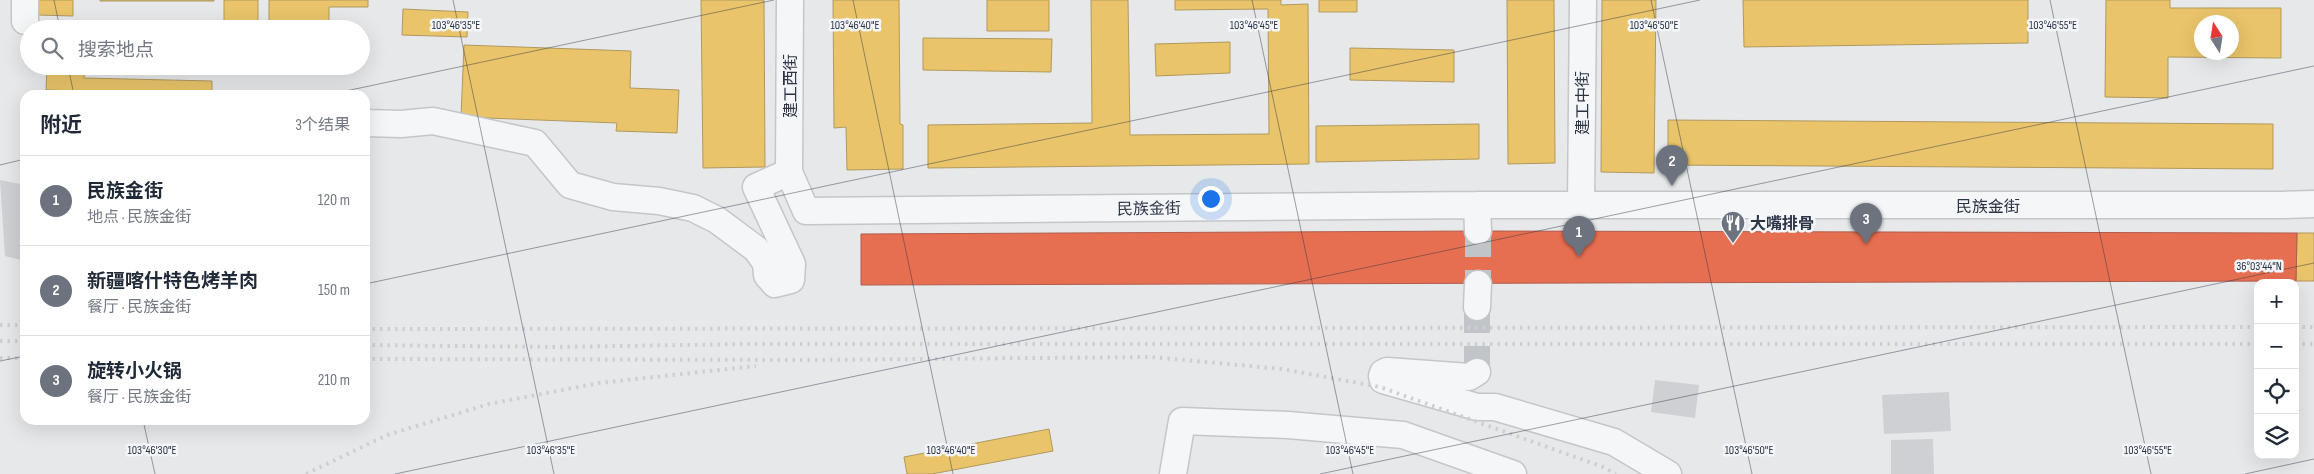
<!DOCTYPE html>
<html lang="zh">
<head>
<meta charset="utf-8">
<style>
  :root { --surface:#fff; --page:#f2f2f3; --text:#1f2937; --muted:#747a83; --line:#e0e1e3; --accent:#6c737f }
  body { margin:0; font-family:"Sofia Sans Condensed","Noto Sans SC",sans-serif; background:var(--page); color:var(--text) }
  .controls { position:absolute; right:15px; bottom:15px; display:grid; overflow:hidden; border-radius:10px; box-shadow:0 5px 20px #0002 }
  .controls button { width:45px; height:45px; display:grid; place-items:center; padding:0; border:0; border-bottom:1px solid var(--line); background:var(--surface); color:var(--text); font:25px sans-serif }
  .compass { position:absolute; left:2194px; top:15px; width:45px; height:45px; border-radius:50%; background:var(--surface); box-shadow:0 5px 20px #0002; rotate:348deg }
  .you { position:absolute; left:1210px; top:198px; width:18px; height:18px; margin:-12px; border:4px solid #fff; border-radius:50%; background:#1a73e8; box-shadow:0 0 0 8px #1a73e833 }
  .badge { display:grid; place-items:center; width:32px; height:32px; border-radius:50%; background:var(--accent); color:#fff; font-size:16px; font-weight:700 }
  .pin { position:absolute; translate:-50% -41px; filter:drop-shadow(0 1px 2px #0008) }
  .pin::after { content:''; position:absolute; top:26px; width:18px; height:15px; background:inherit; clip-path:polygon(0 0,100% 0,50% 100%) }
  .list { margin:0; padding:0; list-style:none }
  h2 { display:flex; justify-content:space-between; align-items:center; height:65px; margin:0; padding:0 20px; font-size:21px }
  h2 small { font-size:16px; font-weight:400; color:var(--muted) }
  .list li { display:grid; grid-template-columns:32px 1fr auto; gap:15px; align-items:center; box-sizing:border-box; height:90px; padding:0 20px; border-top:1px solid var(--line) }
  .list b { display:block; font-size:19px; white-space:nowrap }
  .list p { margin:0; font-size:16px; white-space:nowrap; color:var(--muted) }
  .list em { font-size:16px; font-style:normal; color:var(--muted) }
  .icon { flex:none; width:28px; height:28px; fill:none; stroke:currentColor; stroke-width:2; stroke-linecap:round; stroke-linejoin:round }
  .map { position:relative; flex:none; width:2314px; height:474px; overflow:hidden }
  .search { position:absolute; background:var(--surface); box-shadow:0 5px 20px #0002; left:20px; top:20px; width:350px; height:55px; display:flex; align-items:center; gap:12px; box-sizing:border-box; padding:0 18px; border-radius:28px; color:var(--muted); font-size:19px }
  .panel { position:absolute; background:var(--surface); box-shadow:0 5px 20px #0002; left:20px; top:90px; width:350px; height:335px; border-radius:15px }
  .map>svg:first-child { display:block }
  .homes { fill:#e9c46a; stroke:#b0995f; fill-rule:evenodd }
  .shops { fill:#e76f51; stroke:#af5d4d }
  .building { fill:#ced0d3 }
  .lines { fill:none; stroke-linecap:round; stroke-linejoin:round }
  .minor-tunnel { stroke:#c1c4c9; stroke-width:26; stroke-dasharray:26 13; stroke-linecap:butt }
  .minor-casing { stroke:#c4c6c8; stroke-width:29 }
  .minor { stroke:#f5f6f7; stroke-width:26 }
  .rail { stroke:#cecfd2; stroke-width:4; stroke-dasharray:2.5 5; stroke-linecap:butt }
  .ticks { fill:none; stroke:#2b3445; stroke-width:1; stroke-opacity:0.45 }
  .labels { text-anchor:middle; stroke-width:5; stroke-linejoin:round; paint-order:stroke }
  .street-label { font-size:16px; fill:#2b3445; stroke:#f4f6f9 }
  .poi-label { font-size:16px; font-weight:bold; fill:#2b3445; stroke:#f4f6f9; text-anchor:start }
  .ticks-label { font-size:12px; text-anchor:middle; fill:#2b3445; stroke:#f4f6f9; stroke-width:5; stroke-linejoin:round; paint-order:stroke }
</style>
</head>
<body>
<div class="map">
<svg width="2314" height="474" viewBox="0 0 2314 474">
  <rect width="100%" height="100%" fill="#e6e8ea"/>
  <path class="homes" d="M38,0h35v16l-35,-1z
    M214,0v1h-114v-1z
    M224,0h34v29h-34z
    M269,0h99v7h-39v22h-60z
    M701,0h63l1,167 -62,1z
    M833,0h66l1,124 3,1v44l-56,1 -1,-43 -12,1z
    M987,0h62v31h-62z
    M1091,0h37l2,135 139,-1 -1,-125 -93,1v-10h106v5l27,-1 1,160 -381,4v-43l164,-2z
    M1319,0h38v12h-38z
    M1507,0h47l1,163 -47,1z
    M1602,0h54l-2,173 -53,-1z
    M1743,0h285v43l-284,4z
    M2106,0h64v8h111v50l-113,-1v41l-63,-1zM2202,22h30v30h-30z
    M403,9l65,3 -1,25 -65,-2z
    M923,38l129,1 -1,33 -128,-2z
    M1230,42v31l-74,3 -1,-32z
    M464,45l167,6 -1,37 49,2 -2,43 -61,-2 1,-8 -156,-6z
    M1350,48l104,2v32l-104,-2z
    M47,66h38l-1,12 128,3v14h-133v-4l-33,-1z
    M1668,120l605,4v45l-605,-4z
    M1479,124v35l-163,3v-36z
    M2297,233h17v48h-18z
    M1049,429l4,22 -121,23h-25l-3,-17z"/>
  <path class="shops" d="M1478,231l819,2 -1,48 -1435,4v-51z"/>
  <path class="building" d="M0,180l25,5v56h-3l3,20 -20,-5z
    M1655,380l44,5 -4,33 -44,-6z
    M1949,392l2,39 -67,3 -2,-39z
    M1933,439l1,35h-43v-34z"/>
  <g class="lines">
    <path class="minor-tunnel" d="M1478,231v53
      M1477,372v-65"/>
    <defs>
      <path id="minor" d="M25,0v21
        M790,0l-1,172 17,39 671,-6h805l32,-1
        M365,123l36,1 32,-3 102,22 35,42 43,12 46,4 34,7 24,12 39,29 10,14 1,12 8,9 16,-4 1,-16 -36,-77 33,-15
        M1477,205l1,26
        M1581,206l2,-206
        M1477,307l1,-23
        M1477,372l-8,5 -82,-6 -4,2 -1,3 1,4 94,27h18l119,35 54,32
        M1173,474l9,-53 106,4 115,10 110,39"/>
    </defs>
    <use href="#minor" class="minor-casing"/>
    <use href="#minor" class="minor"/>
    <path class="rail" d="M0,325h25
      M2295,327h19
      M365,329l1893,-2
      M0,341h25
      M2295,344h19
      M365,345l188,2 195,-3h1510
      M0,358h25
      M365,359l446,1 340,-3 131,12 98,18 223,80 13,7
      M306,474l81,-39 102,-31 110,-21 157,-17"/>
  </g>
  <path class="ticks" d="M54,0l6,29M453,0l101,474M853,0l100,474M1252,0l101,474M1651,0l101,474M2050,0l101,474M68,66l6,29M327,95l447,-95M0,165l25,-6M365,284l1335,-284M0,361l25,-5M143,420l12,54M395,474l1919,-408M1320,474l994,-211M2245,474l69,-15"/>
  <defs>
    <symbol id="restaurant-pin" viewBox="-11 -11 22 30"><path d="M0 17L-7.5 6A9.5 9.5 0 1 1 7.5 6Z" fill="#6c737f" stroke="#f4f6f9"/><path d="M-5-6h1v4h1v-4h1v4h1v-4h1v5L-1.5 .5V6h-2V.5L-5-1ZM5-6V6H3V1.5H1.5Q1.5-4 5-6Z" fill="#fff"/></symbol>
  </defs>
  <g fill-rule="evenodd">
    <use href="#restaurant-pin" x="1719" y="209" width="28" height="38"/>
  </g>
  <g class="labels">
    <g class="street-label">
      <text transform="translate(790 86) rotate(-90)" y="6">建工西街</text>
      <text transform="translate(1582 103) rotate(-90)" y="6">建工中街</text>
      <text x="1988" y="212">民族金街</text>
      <text transform="translate(1149 208) rotate(-1)" y="6">民族金街</text>
    </g>
    <g class="poi-label">
      <text x="1750" y="229">大嘴排骨</text>
    </g>
  </g>
  <g class="ticks-label">
    <text x="456" y="29">103°46'35"E</text>
    <text x="855" y="29">103°46'40"E</text>
    <text x="1254" y="29">103°46'45"E</text>
    <text x="1654" y="29">103°46'50"E</text>
    <text x="2053" y="29">103°46'55"E</text>
    <text x="2259" y="270">36°03'44"N</text>
    <text x="2148" y="454">103°46'55"E</text>
    <text x="152" y="454">103°46'30"E</text>
    <text x="551" y="454">103°46'35"E</text>
    <text x="951" y="454">103°46'40"E</text>
    <text x="1350" y="454">103°46'45"E</text>
    <text x="1749" y="454">103°46'50"E</text>
  </g>
</svg>
<div class="controls">
<button>+</button>
<button>−</button>
<button><svg class="icon" aria-label="locate" viewBox="0 0 24 24"><circle cx="12" cy="12" r="6"/><path d="M12 2v4M12 18v4M2 12h4M18 12h4"/></svg></button>
<button><svg class="icon" aria-label="layers" viewBox="0 0 24 24"><path d="M12 4l9 5-9 5-9-5zM3 14l9 5 9-5"/></svg></button>
</div>
<svg class="compass" viewBox="-18 -18 36 36"><path d="M0-13l5 13h-10z" fill="#e53935"/><path d="M0 13l5-13h-10z" fill="#747a83"/></svg>
<div class="you"></div>
<div class="pin badge" style="left:1579px;top:257px">1</div>
<div class="pin badge" style="left:1672px;top:186px">2</div>
<div class="pin badge" style="left:1866px;top:244px">3</div>
<div class="search"><svg class="icon" aria-label="search" viewBox="0 0 24 24"><circle cx="10" cy="10" r="6"/><path d="M15 15l6 6"/></svg>搜索地点</div>
<section class="panel">
<h2>附近<small>3个结果</small></h2>
<ul class="list">
<li><span class="badge">1</span><div><b>民族金街</b><p>地点 · 民族金街</p></div><em>120 m</em></li>
<li><span class="badge">2</span><div><b>新疆喀什特色烤羊肉</b><p>餐厅 · 民族金街</p></div><em>150 m</em></li>
<li><span class="badge">3</span><div><b>旋转小火锅</b><p>餐厅 · 民族金街</p></div><em>210 m</em></li>
</ul>
</section>
</div>
</body>
</html>
